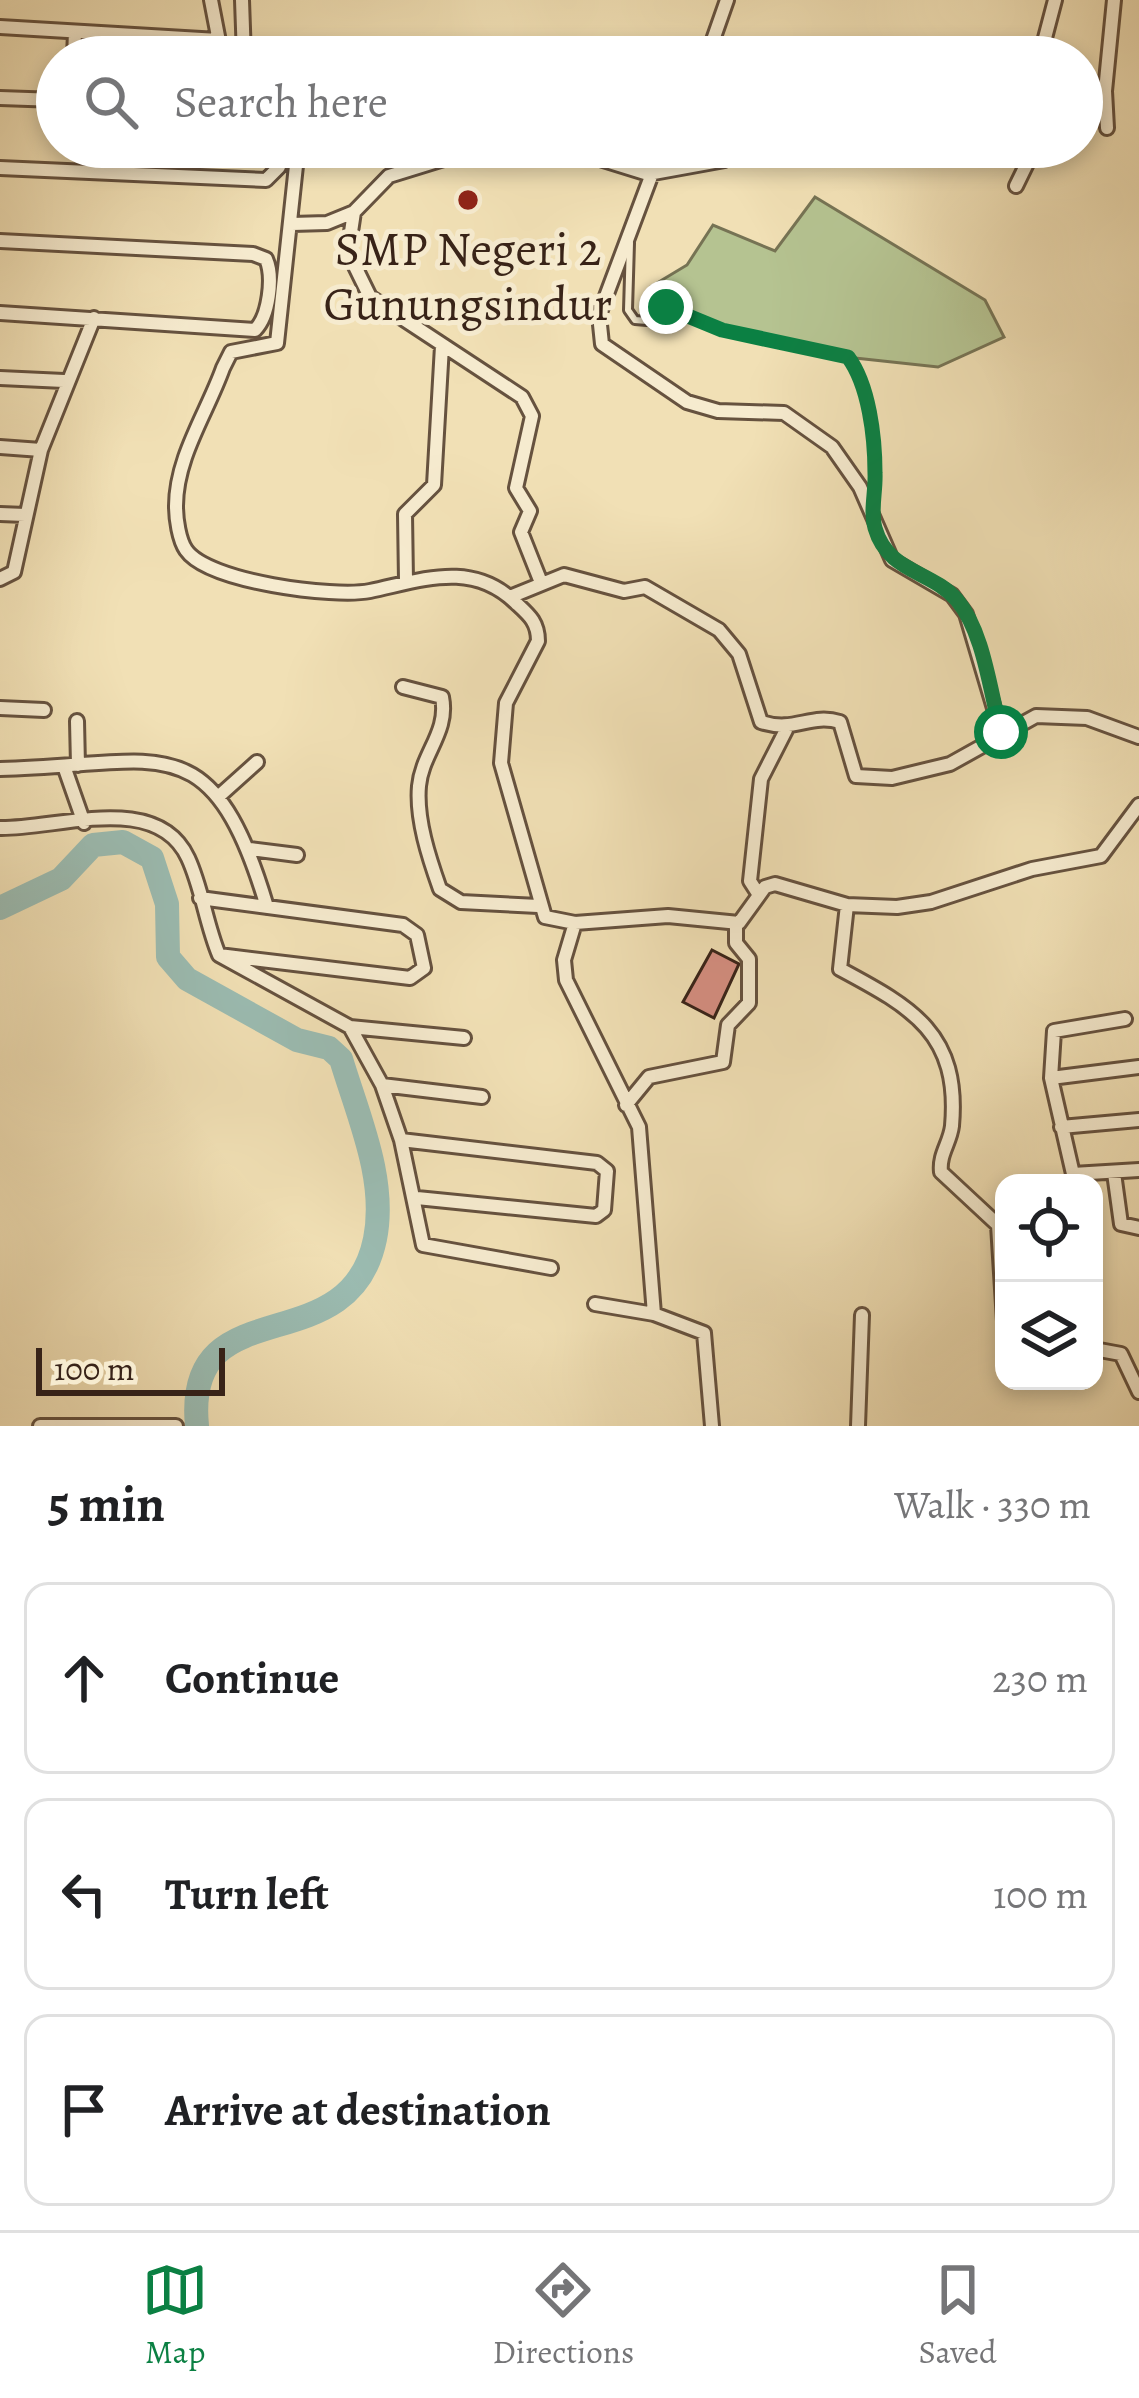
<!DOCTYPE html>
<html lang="en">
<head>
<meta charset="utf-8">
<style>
  :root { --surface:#fff; --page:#f2f2f2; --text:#202124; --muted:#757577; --line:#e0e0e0; --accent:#0b8043 }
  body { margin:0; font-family:Alegreya,serif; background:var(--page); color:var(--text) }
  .controls { position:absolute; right:36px; bottom:36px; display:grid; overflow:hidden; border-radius:24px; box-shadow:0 6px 18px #0003 }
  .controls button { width:108px; height:108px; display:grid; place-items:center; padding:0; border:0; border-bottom:3px solid var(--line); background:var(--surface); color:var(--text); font:60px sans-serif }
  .scale { position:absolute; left:36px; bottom:30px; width:189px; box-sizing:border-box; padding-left:12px; border:6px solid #382318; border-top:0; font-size:33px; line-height:42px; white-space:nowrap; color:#382318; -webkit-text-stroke:9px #f6ebcf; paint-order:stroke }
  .stop { position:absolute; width:36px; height:36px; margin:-27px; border:9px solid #0b8043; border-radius:50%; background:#fff }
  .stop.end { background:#0b8043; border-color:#fff; box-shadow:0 3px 12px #0008 }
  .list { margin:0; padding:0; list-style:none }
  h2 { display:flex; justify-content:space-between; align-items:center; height:156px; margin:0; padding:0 48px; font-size:51px }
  h2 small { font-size:39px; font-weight:400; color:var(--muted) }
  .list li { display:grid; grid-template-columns:78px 1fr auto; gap:36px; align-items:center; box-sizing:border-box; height:192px; margin:0 24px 24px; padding:0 24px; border:3px solid var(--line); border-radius:24px }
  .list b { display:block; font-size:45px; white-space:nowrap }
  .list em { font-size:39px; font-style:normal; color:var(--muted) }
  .icon { flex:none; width:66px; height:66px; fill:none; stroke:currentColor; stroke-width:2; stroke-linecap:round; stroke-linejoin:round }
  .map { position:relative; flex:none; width:1139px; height:1426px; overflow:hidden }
  .search { position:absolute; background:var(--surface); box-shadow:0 6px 18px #0003; left:36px; right:36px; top:36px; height:132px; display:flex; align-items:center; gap:30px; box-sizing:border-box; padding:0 42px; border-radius:66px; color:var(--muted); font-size:45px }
  .sheet { height:804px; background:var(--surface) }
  nav { display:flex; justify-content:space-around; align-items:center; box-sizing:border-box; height:168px; border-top:3px solid var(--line); background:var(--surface); font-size:33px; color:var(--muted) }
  nav a { display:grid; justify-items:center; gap:6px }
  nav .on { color:var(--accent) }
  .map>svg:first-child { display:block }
  .green { fill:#b5c391; stroke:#767354; stroke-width:3 }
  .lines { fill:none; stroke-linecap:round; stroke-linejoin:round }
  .river { stroke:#9bbcb2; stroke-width:24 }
  .building { fill:#d68f82; stroke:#382318; stroke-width:3 }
  .service-casing { stroke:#66523f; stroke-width:12 }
  .minor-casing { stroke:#66523f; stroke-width:18 }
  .service { stroke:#f6ebcf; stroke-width:6 }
  .minor { stroke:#f6ebcf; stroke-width:12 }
  .route { stroke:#0b8043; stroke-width:15 }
  .poi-dot { fill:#8f2418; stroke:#f6ebcf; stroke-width:4.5 }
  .labels { text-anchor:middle; stroke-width:10; stroke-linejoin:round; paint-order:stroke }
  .poi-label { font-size:48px; fill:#382318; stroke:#f6ebcf }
</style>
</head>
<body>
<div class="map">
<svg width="1139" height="1426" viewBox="0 0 1139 1426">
  <rect width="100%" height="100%" fill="#f1e0b5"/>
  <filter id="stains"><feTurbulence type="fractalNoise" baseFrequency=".00167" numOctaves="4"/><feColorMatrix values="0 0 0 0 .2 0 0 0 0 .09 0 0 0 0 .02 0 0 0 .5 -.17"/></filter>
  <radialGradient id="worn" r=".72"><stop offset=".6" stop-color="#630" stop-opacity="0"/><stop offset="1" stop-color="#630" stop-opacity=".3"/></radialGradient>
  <path class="green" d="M815,197l170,103 19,37 -66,30 -83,-9 -147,-32 -56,-40 35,-21 26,-40 62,26z"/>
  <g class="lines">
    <path class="river" d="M0,908l61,-29 32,-34 30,-3 29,16 15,46 1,53 19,22 110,61 32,8 12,11c17,57 46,120 34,180 -26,128 -192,45 -178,187"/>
  </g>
  <path class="building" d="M712,950l27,14 -25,54 -31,-16z"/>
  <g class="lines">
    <defs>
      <path id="service" d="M630,243l-2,67 7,10 12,1 19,-14 56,23 126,27c28,38 28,104 26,151"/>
      <path id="minor" d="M211,0l11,57
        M242,0l2,57
        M0,27l218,13
        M74,57l1,-25
        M707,57l20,-57
        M1040,57l15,-57
        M1082,88l23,3
        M0,98l57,2
        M1107,128l-2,-37 9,-91
        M298,147l-21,196 -46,9 -8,16c-16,45 -47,89 -47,138 0,13 3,34 10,44 22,32 148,48 184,41 53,-11 102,-31 146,12 13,12 22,19 22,38l-32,62 -5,60 44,154 30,6 93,-7 71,7 26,-36 10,-3 72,21 50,2 34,-5 101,-33 69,-13 38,-51
        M561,147l87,27 77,-14
        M662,147l-63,168 3,29 85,58 31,9 66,2 48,34 28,40 32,73 60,35 14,19 35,118
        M0,168l266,12 13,-13 1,-20
        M1016,186l19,-39
        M354,212l-6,40 22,45 152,100 10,19 -16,72 14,23 -9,21 19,48
        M292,224l35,-1 27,-11 35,-36 68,-21 4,-8
        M0,241l253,13 13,5c8,18 3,57 -11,71l-255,-17
        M0,378l64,3
        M0,447l41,3
        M0,514l25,1
        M0,579l14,-7 27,-122 53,-132
        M406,581l-1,-67 29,-29 8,-139
        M510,597l54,-22 60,16 21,-4 74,43 20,24 22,68c34,11 49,-9 79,0l16,54 36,2 58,-14 86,-48 51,2 52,19
        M403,687l39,10c7,35 -20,56 -23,89 -3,33 10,72 21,103l21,13 77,4
        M0,708l44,2
        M77,721l1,44
        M64,766l20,57
        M0,769c157,-3 211,-51 267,138
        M218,797l39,-35
        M0,828c58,1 157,-37 188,30 14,30 18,66 31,97l131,72 32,58 19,55 22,105 128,23
        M250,849l47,6
        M759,895l-9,-14 11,-102 25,-49
        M200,898l203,27 14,10 7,33 -14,10 -191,-23
        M847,905l-7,64c73,39 120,65 112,157 -2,17 -13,28 -11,46l57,53 6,96
        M575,923l-11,37 2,20 73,147 15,187
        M1125,1019l-71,12 -3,47 22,96 66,-4
        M350,1027l114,11
        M1051,1078l88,-11
        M382,1085l100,12
        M626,1105l23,-28 74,-15 5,-37 21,-22v-44l-13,-16v-20
        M1061,1127l78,-7
        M401,1140l196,23 10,8 -3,39 -8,6 -179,-18
        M1114,1173l7,51 18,4
        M595,1304l59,10 50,19 8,93
        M1094,1349l27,5 18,38
        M40,1426h136
        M858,1426l4,-111"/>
    </defs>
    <use href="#service" class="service-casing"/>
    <use href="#minor" class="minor-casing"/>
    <use href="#service" class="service"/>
    <use href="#minor" class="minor"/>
  </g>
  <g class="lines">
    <path class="route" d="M666,307l56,23 126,27c21,28 27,80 27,116 1,18 -5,38 0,55 13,45 56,42 82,72 27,32 33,92 44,132"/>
  </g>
  <circle class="poi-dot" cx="468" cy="200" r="12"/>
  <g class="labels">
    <g class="poi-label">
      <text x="468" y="265">SMP Negeri 2<tspan x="468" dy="55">Gunungsindur</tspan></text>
    </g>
  </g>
  <rect width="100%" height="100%" filter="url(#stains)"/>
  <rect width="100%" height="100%" fill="url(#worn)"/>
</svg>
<div class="controls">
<button><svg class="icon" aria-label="locate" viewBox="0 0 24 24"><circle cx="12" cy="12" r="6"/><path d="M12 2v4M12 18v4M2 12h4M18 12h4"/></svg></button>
<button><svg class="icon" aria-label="layers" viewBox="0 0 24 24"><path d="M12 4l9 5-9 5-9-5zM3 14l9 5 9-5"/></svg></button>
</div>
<div class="scale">100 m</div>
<div class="stop" style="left:1001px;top:732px"></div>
<div class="stop end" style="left:666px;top:307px"></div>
<div class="search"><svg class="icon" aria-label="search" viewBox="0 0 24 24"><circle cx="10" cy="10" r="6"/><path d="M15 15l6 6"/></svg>Search here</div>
</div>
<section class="sheet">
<h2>5 min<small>Walk · 330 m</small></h2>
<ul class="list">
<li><svg class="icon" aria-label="ahead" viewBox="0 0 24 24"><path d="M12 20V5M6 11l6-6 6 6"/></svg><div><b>Continue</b></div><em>230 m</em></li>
<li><svg class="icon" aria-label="left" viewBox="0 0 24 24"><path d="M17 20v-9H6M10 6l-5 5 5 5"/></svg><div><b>Turn left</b></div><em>100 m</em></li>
<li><svg class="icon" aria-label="arrive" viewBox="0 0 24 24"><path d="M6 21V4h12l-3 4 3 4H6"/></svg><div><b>Arrive at destination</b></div></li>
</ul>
</section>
<nav>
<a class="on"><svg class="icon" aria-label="map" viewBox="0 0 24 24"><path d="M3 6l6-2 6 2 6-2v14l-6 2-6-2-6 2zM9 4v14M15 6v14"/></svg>Map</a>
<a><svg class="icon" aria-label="directions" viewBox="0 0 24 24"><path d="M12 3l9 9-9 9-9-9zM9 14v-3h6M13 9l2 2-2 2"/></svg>Directions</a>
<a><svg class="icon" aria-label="saved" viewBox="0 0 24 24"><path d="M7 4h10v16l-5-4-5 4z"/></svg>Saved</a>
</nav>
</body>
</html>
